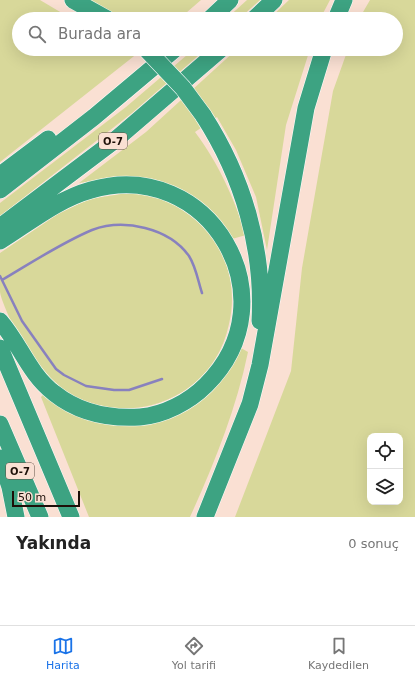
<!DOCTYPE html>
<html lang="tr">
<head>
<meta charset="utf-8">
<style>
  :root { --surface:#fff; --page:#f6f6f6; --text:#222; --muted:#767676; --line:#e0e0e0; --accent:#1a73e8 }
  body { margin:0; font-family:"DejaVu Sans",sans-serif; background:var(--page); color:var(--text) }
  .controls { position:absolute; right:12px; bottom:12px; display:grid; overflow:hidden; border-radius:8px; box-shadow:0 4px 16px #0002 }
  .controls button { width:36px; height:36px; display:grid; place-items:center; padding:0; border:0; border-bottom:1px solid var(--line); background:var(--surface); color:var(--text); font:20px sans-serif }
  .scale { position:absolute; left:12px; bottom:10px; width:68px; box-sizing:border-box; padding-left:4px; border:2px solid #1d0f08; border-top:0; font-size:11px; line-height:14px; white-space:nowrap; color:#1d0f08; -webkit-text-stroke:3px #fae0d3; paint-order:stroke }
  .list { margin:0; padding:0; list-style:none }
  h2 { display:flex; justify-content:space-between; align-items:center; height:52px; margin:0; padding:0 16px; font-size:17px }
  h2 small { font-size:13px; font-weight:400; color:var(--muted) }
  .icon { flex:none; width:22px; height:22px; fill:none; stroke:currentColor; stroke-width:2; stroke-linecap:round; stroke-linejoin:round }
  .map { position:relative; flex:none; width:415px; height:517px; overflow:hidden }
  .search { position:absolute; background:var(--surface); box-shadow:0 4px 16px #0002; left:12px; right:12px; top:12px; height:44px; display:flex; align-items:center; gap:10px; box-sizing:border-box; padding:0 14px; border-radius:22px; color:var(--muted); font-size:15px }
  .sheet { height:108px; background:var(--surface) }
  nav { display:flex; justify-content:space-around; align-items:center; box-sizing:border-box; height:56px; border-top:1px solid var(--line); background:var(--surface); font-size:11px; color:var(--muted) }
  nav a { display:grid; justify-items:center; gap:2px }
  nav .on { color:var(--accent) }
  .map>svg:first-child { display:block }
  .green { fill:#d8d89a; fill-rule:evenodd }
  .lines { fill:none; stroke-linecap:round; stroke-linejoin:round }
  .stream { stroke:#8881be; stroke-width:2.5 }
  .highway-casing { stroke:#fff; stroke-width:18 }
  .highway { stroke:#3da382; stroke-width:17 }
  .highway-bridge-casing { stroke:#fff; stroke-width:18; stroke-linecap:butt }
  .highway-bridge { stroke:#3da382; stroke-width:17 }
  .labels { text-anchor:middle; stroke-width:3; stroke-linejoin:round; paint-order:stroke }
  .shield { fill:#fae0d3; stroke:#5f4e45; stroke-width:1 }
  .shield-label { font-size:10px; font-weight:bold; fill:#1d0f08 }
</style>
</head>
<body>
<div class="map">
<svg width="415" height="517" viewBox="0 0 415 517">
  <rect width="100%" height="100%" fill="#fae0d3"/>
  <path class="green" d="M0,0h40l32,19h-53v30h124l-143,113z
    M88,0h113l-22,19h-57z
    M247,0h13l-21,19h-13z
    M289,0h41l-10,19h-51z
    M370,0h45v517h-180l56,-146 11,-103 31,-177 15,-42h48v-30h-37zM370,436h30v66h-30z
    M194,49h12l-74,64 -132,103v-13l126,-96z
    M237,49h73l-24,76 -19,125 -11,-53 -20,-47 -19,-33 -22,15c25,34 38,64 51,103l-14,4 -24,-31 -32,-21 -27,-8 -28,-2 -42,6 67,-51z
    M121,194c9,0 19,-1 28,1 28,7 56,28 70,53 13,24 16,51 10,76 -17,82 -114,110 -176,58 -6,-5 -14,-10 -19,-16 -7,-10 -33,-63 -34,-74 0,-13 0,-27 0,-39l58,-39 31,-15z
    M241,348l7,4c-12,58 -34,112 -58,165h-101l-48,-120 3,-3 38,23 23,7 23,2 75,-28 19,-19 14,-19z"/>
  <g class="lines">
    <path class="stream" d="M0,276l22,45 34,48 8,6 22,11 28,4h15l33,-11
      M2,280c29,-17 59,-37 90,-50 32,-12 77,-2 97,26 7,11 9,25 13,37"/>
    <defs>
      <path id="highway" d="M73,0l34,19
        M210,19l20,-19
        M254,19l20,-19
        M336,19l8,-19
        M203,115c40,62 61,133 57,206
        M0,175l48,-36
        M0,190l94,-73 81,-68
        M0,227l114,-86 107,-92
        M0,241c29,-18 58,-42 91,-51 118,-34 202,109 115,195 -17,17 -42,30 -66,32 -32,2 -61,-4 -86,-24 -25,-19 -34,-49 -54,-72
        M0,348l71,169
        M0,424l40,93
        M0,458l10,29 6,30
        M205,517l45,-113 10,-39 46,-257 18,-59"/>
    </defs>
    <use href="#highway" class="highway-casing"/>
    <use href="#highway" class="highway"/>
    <defs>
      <path id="highway-bridge" d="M146,49l37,39 20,27"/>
    </defs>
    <use href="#highway-bridge" class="highway-bridge-casing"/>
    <use href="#highway-bridge" class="highway-bridge"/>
  </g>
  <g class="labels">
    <g class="shield">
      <rect x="99" y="133" width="28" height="16" rx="3"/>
      <rect x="6" y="463" width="28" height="16" rx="3"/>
    </g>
    <g class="shield-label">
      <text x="113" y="145">O-7</text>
      <text x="20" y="475">O-7</text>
    </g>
  </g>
</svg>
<div class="controls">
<button><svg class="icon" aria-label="locate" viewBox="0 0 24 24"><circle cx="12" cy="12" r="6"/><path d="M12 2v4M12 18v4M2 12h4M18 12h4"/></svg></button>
<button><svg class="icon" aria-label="layers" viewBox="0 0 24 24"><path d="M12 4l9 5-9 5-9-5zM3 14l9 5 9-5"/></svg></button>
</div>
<div class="scale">50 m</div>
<div class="search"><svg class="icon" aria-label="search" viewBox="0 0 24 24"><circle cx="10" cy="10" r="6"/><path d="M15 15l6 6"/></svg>Burada ara</div>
</div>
<section class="sheet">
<h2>Yakında<small>0 sonuç</small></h2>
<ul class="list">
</ul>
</section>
<nav>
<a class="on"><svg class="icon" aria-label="map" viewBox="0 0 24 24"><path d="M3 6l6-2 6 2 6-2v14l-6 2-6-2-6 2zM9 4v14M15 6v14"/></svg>Harita</a>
<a><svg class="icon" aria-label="directions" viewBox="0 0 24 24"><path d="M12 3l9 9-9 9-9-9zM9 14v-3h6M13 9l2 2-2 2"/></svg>Yol tarifi</a>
<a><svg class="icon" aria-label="saved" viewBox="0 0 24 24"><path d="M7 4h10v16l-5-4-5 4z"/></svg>Kaydedilen</a>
</nav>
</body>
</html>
